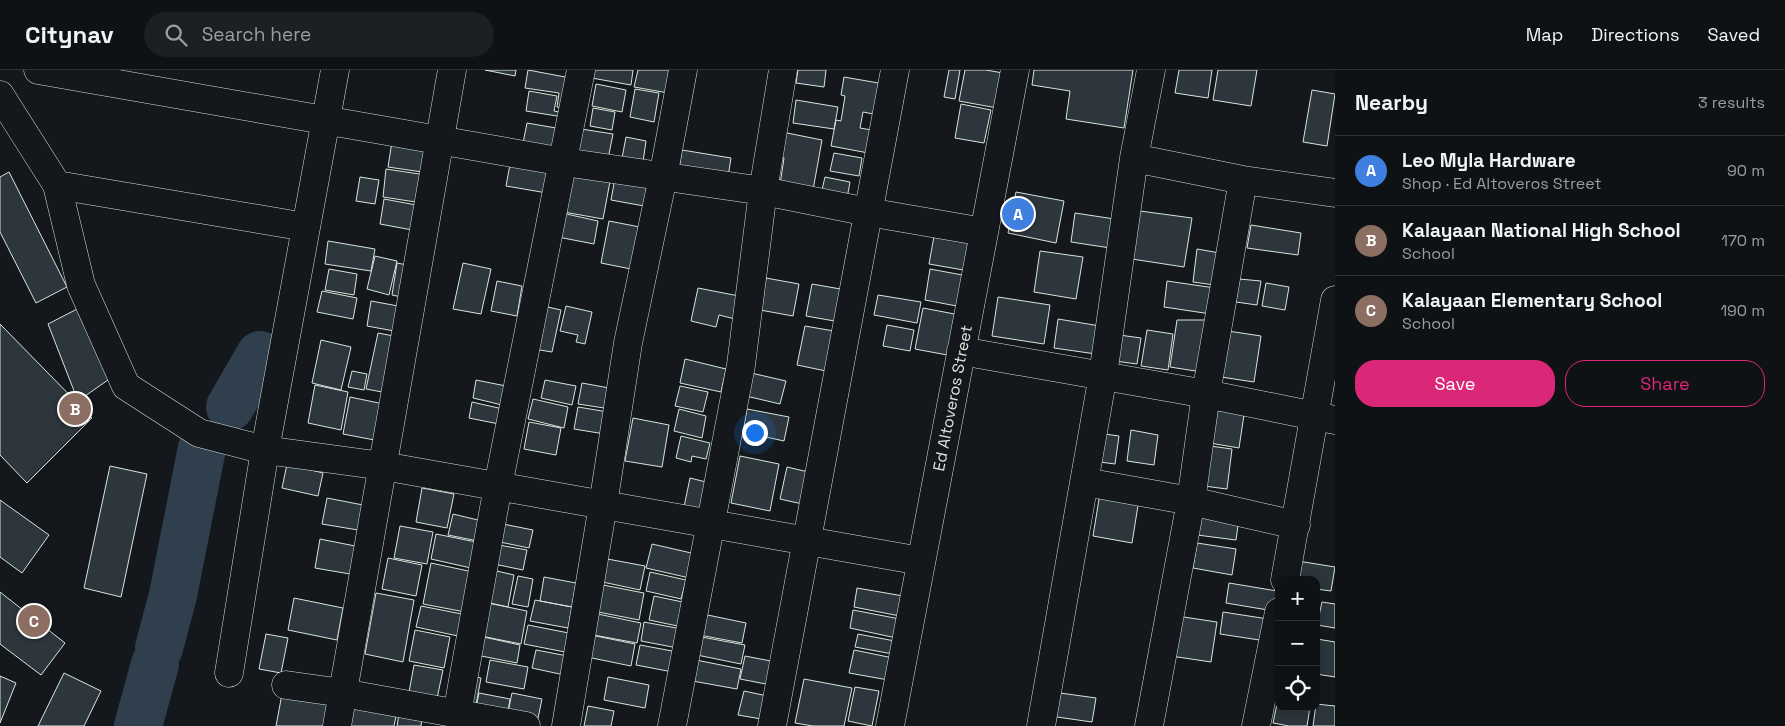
<!DOCTYPE html>
<html lang="en">
<head>
<meta charset="utf-8">
<style>
  :root { --surface:#0f1215; --page:#1d2022; --text:#f1f3f6; --muted:#9b9ea0; --line:#2f3234; --accent:#db2777 }
  body { margin:0; font-family:"Space Grotesk",sans-serif; background:var(--page); color:var(--text) }
  .controls { position:absolute; right:15px; bottom:15px; display:grid; overflow:hidden; border-radius:10px; box-shadow:0 2px 12px #0003 }
  .controls button { width:45px; height:45px; display:grid; place-items:center; padding:0; border:0; border-bottom:1px solid var(--line); background:var(--surface); color:var(--text); font:25px sans-serif }
  .you { position:absolute; left:754px; top:362px; width:18px; height:18px; margin:-12px; border:4px solid #fff; border-radius:50%; background:#1a73e8; box-shadow:0 0 0 8px #1a73e833 }
  .badge { display:grid; place-items:center; width:32px; height:32px; border-radius:50%; background:var(--accent); color:#fff; font-size:16px; font-weight:700 }
  .pin { position:absolute; translate:-50% -50%; border:2px solid #fff; box-shadow:0 1px 5px #0006 }
  .list { margin:0; padding:0; list-style:none }
  h2 { display:flex; justify-content:space-between; align-items:center; height:65px; margin:0; padding:0 20px; font-size:21px }
  h2 small { font-size:16px; font-weight:400; color:var(--muted) }
  .list li { display:grid; grid-template-columns:32px 1fr auto; gap:15px; align-items:center; box-sizing:border-box; height:70px; padding:0 20px; border-top:1px solid var(--line) }
  .list b { display:block; font-size:19px; white-space:nowrap }
  .list p { margin:0; font-size:16px; white-space:nowrap; color:var(--muted) }
  .list em { font-size:16px; font-style:normal; color:var(--muted) }
  .actions { display:flex; gap:10px; padding:15px 20px }
  .actions a { flex:1; padding:11px 0; border:1px solid var(--accent); border-radius:20px; text-align:center; font-size:18px; color:var(--accent) }
  .actions .main { background:var(--accent); color:#fff }
  .icon { flex:none; width:28px; height:28px; fill:none; stroke:currentColor; stroke-width:2; stroke-linecap:round; stroke-linejoin:round }
  .map { position:relative; flex:none; width:1335px; height:656px; overflow:hidden }
  header { display:flex; align-items:center; gap:30px; box-sizing:border-box; height:70px; padding:0 25px; background:var(--surface); border-bottom:1px solid var(--line) }
  header strong { font-size:24px }
  nav { display:flex; gap:28px; margin-inline-start:auto; font-size:18px }
  .search { width:350px; height:45px; background:var(--page); display:flex; align-items:center; gap:12px; box-sizing:border-box; padding:0 18px; border-radius:28px; color:var(--muted); font-size:19px }
  main { display:flex }
  aside { flex:1; background:var(--surface) }
  .map>svg:first-child { display:block }
  .lines { fill:none; stroke-linecap:round; stroke-linejoin:round }
  .river { stroke:#2f3f4d; stroke-width:48 }
  .building { fill:#2c363c; stroke:#d8e6dc }
  .minor-casing { stroke:#d8e6dc; stroke-width:29 }
  .minor { stroke:#14181c; stroke-width:28 }
  .labels { text-anchor:middle; stroke-width:4; stroke-linejoin:round; paint-order:stroke }
  .street-label { font-size:16px; fill:#d8e6dc; stroke:#14181c }
</style>
</head>
<body>
<header>
<strong>Citynav</strong>
<div class="search"><svg class="icon" aria-label="search" viewBox="0 0 24 24"><circle cx="10" cy="10" r="6"/><path d="M15 15l6 6"/></svg>Search here</div>
<nav><a>Map</a><a>Directions</a><a>Saved</a></nav>
</header>
<main>
<div class="map">
<svg width="1335" height="656" viewBox="0 0 1335 656">
  <rect width="100%" height="100%" fill="#14181c"/>
  <g class="lines">
    <path class="river" d="M230,337l30,-52
      M159,578l14,-53 29,-147
      M138,656l17,-62"/>
  </g>
  <path class="building" d="M485,0h31l-1,6z
    M528,0l48,9 -6,31 -13,-3 2,-14 -34,-5z
    M587,0h46l-2,15 -45,-8z
    M638,0h29l11,2 -4,22 -40,-7z
    M798,0h28l-2,17 -28,-4z
    M949,0h11l-5,29 -11,-2z
    M965,0h21l17,3 -6,35 -38,-7z
    M1034,0h99l-9,58 -58,-9 4,-28 -38,-6z
    M1179,0h33l-4,28 -33,-5z
    M1218,0h39l-6,36 -38,-6z
    M844,7l46,8 -6,31 -21,-4 -3,16 23,4 -4,23 -48,-9 5,-26 5,1 4,-25 -4,-1z
    M596,14l30,6 -4,22 -30,-6z
    M635,19l24,4 -5,29 -24,-5z
    M1312,20l23,4 -8,52 -24,-4z
    M529,21l28,5 -3,15 10,2 -1,4 -37,-6z
    M796,30l42,7 -4,22 -41,-6z
    M961,34l30,6 -7,33 -29,-5z
    M593,38l22,4 -3,18 -22,-4z
    M527,53l35,6 -5,25 -35,-6z
    M575,58l38,6 -5,25 -37,-6z
    M777,61l45,9 -9,50 -33,-5 4,-27 -12,-2z
    M393,65l35,6 -6,31 -34,-5z
    M626,67l20,4 -3,21 -21,-4z
    M682,80l49,8 -4,25 -49,-8z
    M834,83l28,5 -3,18 -29,-5z
    M511,89l41,8 -5,26 -41,-7z
    M566,97l45,9 -8,43 -45,-8z
    M386,99l40,6 -4,28 -39,-6z
    M9,102l58,115 -31,16 -36,-71v-55z
    M360,107l19,3 -4,24 -19,-3z
    M825,107l25,5 -3,16 -26,-4z
    M615,108l33,6 -4,22 -33,-6z
    M1016,122l48,9 -8,42 -48,-10z
    M384,129l43,8 -4,25 -43,-8z
    M1140,141l52,7 -8,49 -52,-8z
    M562,143l36,8 -4,23 -36,-7z
    M1075,143l46,7 -4,29 -46,-7z
    M609,151l41,8 -9,42 -40,-8z
    M936,155l45,9 -6,38 -46,-8z
    M1251,155l50,8 -3,22 -51,-7z
    M328,171l47,8 -4,22 -46,-7z
    M1197,179l23,4 -6,32 -21,-3z
    M1040,181l43,6 -7,42 -42,-7z
    M375,186l22,5 -8,34 -22,-6z
    M397,193l20,4 -6,32 -19,-4z
    M463,193l28,6 -10,45 -28,-5z
    M329,199l28,5 -3,21 -29,-5z
    M930,199l43,8 -6,31 -42,-8z
    M766,208l33,6 -6,32 -33,-6z
    M1239,209l22,2 -4,24 -21,-3z
    M497,211l25,5 -5,30 -26,-5z
    M1167,211l48,7 -4,26 -47,-7z
    M1266,213l23,4 -4,23 -23,-4z
    M812,214l40,7 -6,32 -40,-7z
    M698,218l41,8 -4,23 -16,-4 -3,12 -25,-6z
    M322,221l35,7 -4,21 -36,-7z
    M878,225l43,7 -4,21 -43,-8z
    M998,227l52,8 -6,39 -52,-8z
    M371,231l38,7 -4,25 -38,-7z
    M543,236l18,4 -9,42 -18,-3z
    M566,236l26,6 -7,32 -9,-2 2,-7 -18,-4z
    M81,237l34,68 -37,26 -30,-77z
    M923,238l42,8 -7,41 -43,-8z
    M1058,249l42,7 -4,28 -42,-6z
    M1177,250h40l-9,53 -38,-6z
    M0,254l92,94 -65,65 -27,-28z
    M887,255l27,5 -4,21 -27,-5z
    M805,256l29,5 -8,40 -29,-6z
    M1147,260l26,4 -5,36 -27,-4z
    M1228,261l33,5 -7,46 -33,-5z
    M378,263l26,5 -11,56 -27,-5z
    M1112,264l29,4 -4,26 -30,-4z
    M321,270l30,7 -10,43 -29,-7z
    M685,289l41,10 -5,23 -41,-9z
    M352,301l15,3 -3,16 -16,-3z
    M751,303l35,8 -6,23 -34,-8z
    M476,310l30,6 -4,19 -29,-7z
    M545,310l31,6 -4,19 -31,-7z
    M582,313l38,7 -3,20 -39,-6z
    M315,315l33,7 -7,38 -33,-7z
    M680,316l28,6 -5,20 -28,-6z
    M350,327l43,9 -8,36 -42,-8z
    M533,329l35,8 -4,21 -36,-9z
    M472,332l31,7 -4,15 -30,-6z
    M1211,333l34,5 -6,40 -35,-6z
    M578,337l36,6 -3,22 -37,-6z
    M679,339l27,7 -4,22 -28,-7z
    M747,339l42,8 -5,24 -41,-9z
    M633,348l36,7 -7,42 -37,-6z
    M529,352l32,6 -5,27 -32,-6z
    M1131,360l27,5 -4,30 -27,-4z
    M1105,364l14,2 -4,28 -15,-2z
    M681,366l29,7 -4,16 -14,-3 -1,6 -15,-4z
    M1210,376l22,3 -5,40 -23,-3z
    M740,386l39,8 -9,47 -39,-8z
    M287,394l36,9 -5,23 -36,-8z
    M110,396l37,8 -26,123 -37,-9z
    M787,397l30,7 -6,32 -31,-7z
    M690,408l20,5 -5,29 -21,-5z
    M1101,417l39,6 -8,50 -39,-7z
    M422,418l32,6 -7,34 -31,-6z
    M327,428l36,7 -5,25 -36,-6z
    M0,430l49,35 -27,38 -22,-16z
    M1200,442l39,6 -3,22 -39,-5z
    M453,444l29,7 -4,20 -30,-6z
    M498,453l35,7 -4,18 -34,-7z
    M400,456l33,6 -6,32 -33,-6z
    M436,464l40,8 -5,26 -40,-9z
    M320,469l35,7 -5,28 -35,-6z
    M1197,473l39,6 -4,26 -39,-7z
    M493,474l34,6 -4,20 -34,-7z
    M652,474l48,11 -6,24 -48,-11z
    M388,488l34,7 -6,31 -34,-7z
    M602,488l43,8 -5,24 -42,-9z
    M1298,491l37,6 -4,24 -15,-2v-9h-21z
    M431,493l42,9 -8,40 -42,-8z
    M488,499l26,6 -6,32 -27,-6z
    M650,502l36,8 -5,19 -35,-8z
    M518,506l15,3 -5,28 -16,-3z
    M544,507l32,6 -4,24 -32,-6z
    M1229,513l48,8 -3,20 -48,-8z
    M598,514l46,9 -5,27 -46,-9z
    M857,518l52,9 -4,20 -51,-10z
    M0,522l65,51 -24,32 -41,-31z
    M376,523l38,7 -11,62 -38,-8z
    M654,526l38,8 -5,24 -38,-8z
    M294,528l49,10 -6,32 -49,-10z
    M535,530l37,7 -4,21 -38,-7z
    M483,532l44,9 -6,33 -45,-9z
    M1322,532l13,2v24l-18,-3z
    M421,536l41,8 -4,22 -42,-9z
    M853,540l52,10 -4,19 -51,-11z
    M1223,542l45,7 -2,22 -46,-7z
    M593,543l48,10 -4,20 -49,-9z
    M698,543l48,10 -4,20 -48,-9z
    M1177,546l40,6 -6,40 -40,-6z
    M644,552l43,8 -4,19 -42,-8z
    M528,555l51,10 -4,19 -51,-10z
    M415,560l35,7 -6,31 -35,-7z
    M266,564l22,4 -7,35 -22,-4z
    M858,564l42,8 -2,13 -43,-8z
    M591,565l44,9 -4,22 -44,-9z
    M479,566l41,9 -3,18 -41,-8z
    M696,566l49,9 -4,19 -49,-10z
    M1317,569l18,3v35l-19,-3z
    M640,575l43,8 -5,20 -42,-8z
    M536,580l37,7 -4,19 -37,-8z
    M854,580l44,9 -4,22 -45,-8z
    M745,586l36,7 -5,23 -36,-7z
    M691,589l50,10 -4,20 -50,-9z
    M490,590l38,7 -4,22 -38,-7z
    M414,595l29,5 -8,38 -28,-5z
    M64,603l37,18 -17,35h-46z
    M468,605l13,3 -6,32 -14,-2z
    M0,606l16,7 -16,40z
    M608,607l41,8 -4,23 -41,-8z
    M804,609l48,9 -8,38h-31l-18,-3z
    M855,617l24,4 -7,35 -24,-5z
    M744,621l28,6 -5,23 -29,-5z
    M1053,622l43,6 -4,24 -42,-6z
    M479,623l31,6 -3,19 -32,-6z
    M512,623l30,6 -5,24 -30,-6z
    M282,624l46,9 -4,23h-48z
    M1279,624v13h31l-3,19h-18l-16,-3z
    M350,632l47,9 -3,15h-48z
    M1316,634l19,2v20h-22z
    M588,636l26,5 -3,15h-27z
    M399,644l23,4 -1,8h-24z"/>
  <g class="lines">
    <defs>
      <path id="minor" d="M38,0l526,92 199,29 105,21 116,20
        M0,25l57,90 24,100 45,101 73,47 66,17 118,16 538,95
        M1134,88l109,22 92,13
        M57,115l237,40
        M961,281l245,43 129,26
        M1085,412l106,19 105,24
        M1285,510l50,-280
        M229,603l36,-223 70,-380
        M286,615l57,8 183,33
        M457,644l41,-228 83,-416
        M337,656l115,-656
        M566,656l37,-221 25,-162 35,-166 20,-107
        M672,656l69,-361 22,-174 20,-121
        M772,656l123,-656
        M890,656l125,-656
        M1041,656l62,-351 31,-217 17,-88
        M1149,656l42,-225 15,-107 37,-214
        M1256,656l23,-114"/>
    </defs>
    <use href="#minor" class="minor-casing"/>
    <use href="#minor" class="minor"/>
  </g>
  <g class="labels">
    <g class="street-label">
      <text transform="translate(952 328) rotate(-79)" y="6">Ed Altoveros Street</text>
    </g>
  </g>
</svg>
<div class="controls">
<button>+</button>
<button>−</button>
<button><svg class="icon" aria-label="locate" viewBox="0 0 24 24"><circle cx="12" cy="12" r="6"/><path d="M12 2v4M12 18v4M2 12h4M18 12h4"/></svg></button>
</div>
<div class="you"></div>
<div class="pin badge" style="left:1018px;top:144px;background:#3f7fe0">A</div>
<div class="pin badge" style="left:75px;top:339px;background:#8d6e63">B</div>
<div class="pin badge" style="left:34px;top:551px;background:#8d6e63">C</div>
</div>
<aside>
<h2>Nearby<small>3 results</small></h2>
<ul class="list">
<li><span class="badge" style="background:#3f7fe0">A</span><div><b>Leo Myla Hardware</b><p>Shop · Ed Altoveros Street</p></div><em>90 m</em></li>
<li><span class="badge" style="background:#8d6e63">B</span><div><b>Kalayaan National High School</b><p>School</p></div><em>170 m</em></li>
<li><span class="badge" style="background:#8d6e63">C</span><div><b>Kalayaan Elementary School</b><p>School</p></div><em>190 m</em></li>
</ul>
<div class="actions"><a class="main">Save</a><a>Share</a></div>
</aside>
</main>
</body>
</html>
